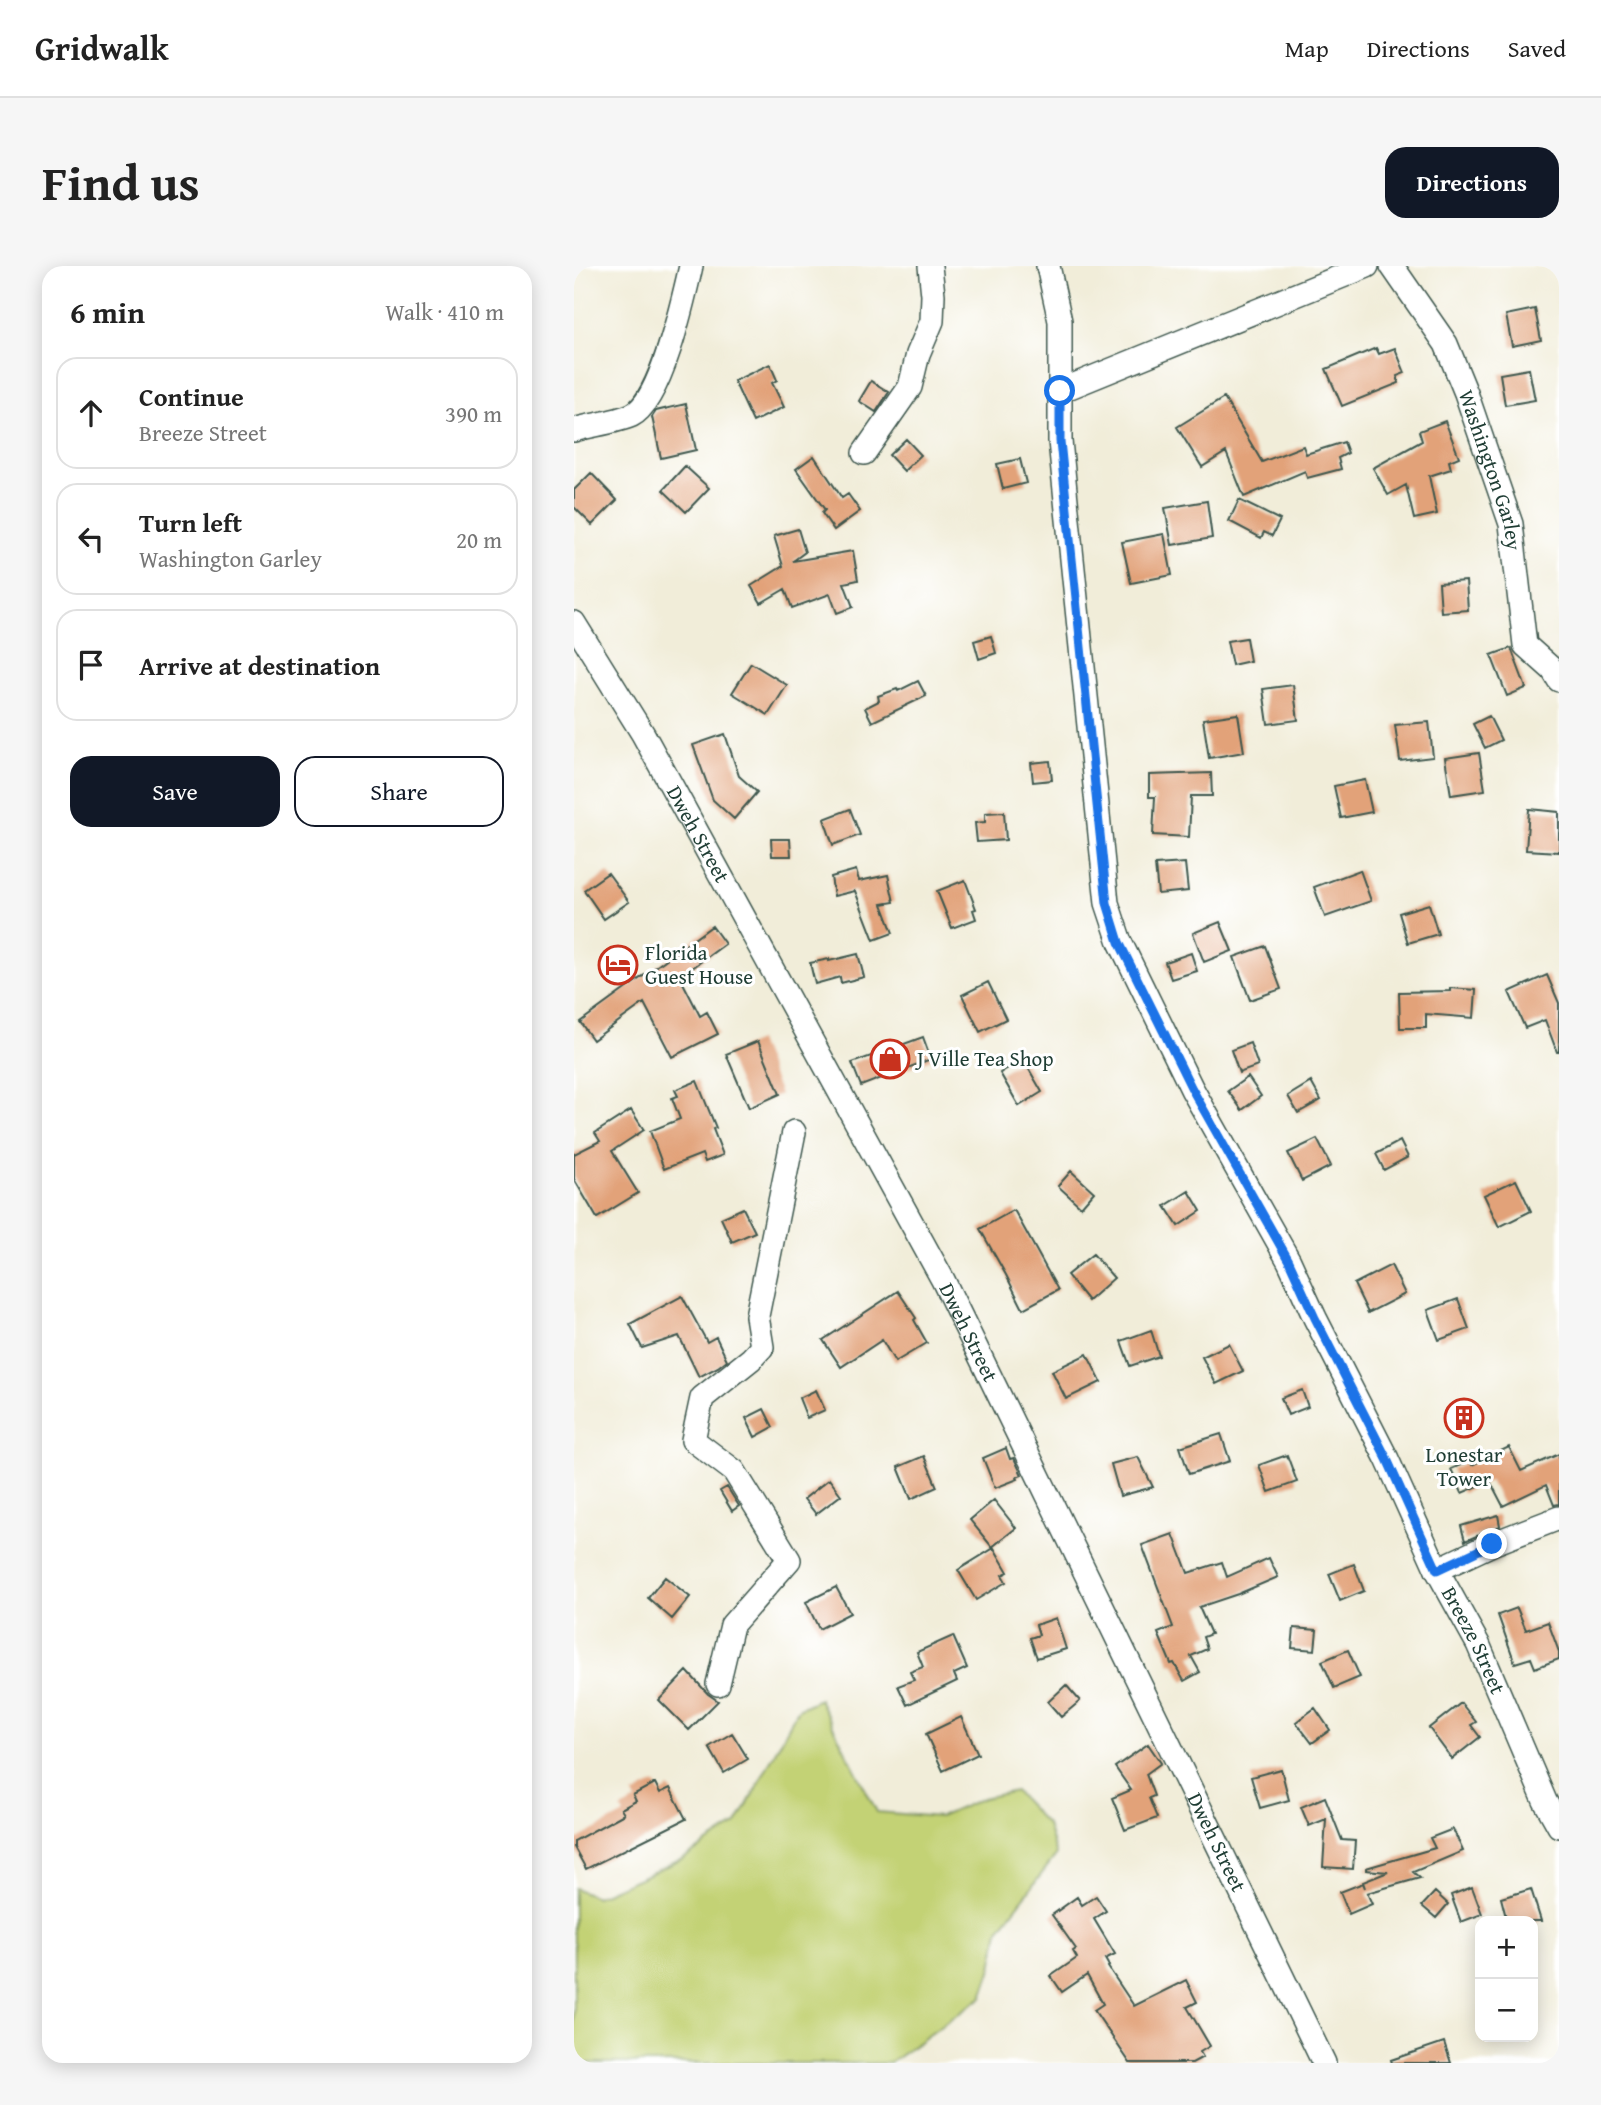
<!DOCTYPE html>
<html lang="en">
<head>
<meta charset="utf-8">
<style>
  :root { --surface:#fff; --page:#f6f6f6; --text:#222; --muted:#767676; --line:#e0e0e0; --accent:#111827 }
  body { margin:0; font-family:"Gentium Book Plus",serif; background:var(--page); color:var(--text) }
  .controls { position:absolute; right:21px; bottom:21px; display:grid; overflow:hidden; border-radius:14px; box-shadow:0 4px 18px #0003 }
  .controls button { width:63px; height:63px; display:grid; place-items:center; padding:0; border:0; border-bottom:2px solid var(--line); background:var(--surface); color:var(--text); font:35px sans-serif }
  .stop { position:absolute; width:21px; height:21px; margin:-16px; border:5px solid #1a73e8; border-radius:50%; background:#fff }
  .stop.end { background:#1a73e8; border-color:#fff; box-shadow:0 2px 7px #0008 }
  .list { margin:0; padding:0; list-style:none }
  h2 { display:flex; justify-content:space-between; align-items:center; height:91px; margin:0; padding:0 28px; font-size:30px }
  h2 small { font-size:23px; font-weight:400; color:var(--muted) }
  .list li { display:grid; grid-template-columns:46px 1fr auto; gap:21px; align-items:center; box-sizing:border-box; height:112px; margin:0 14px 14px; padding:0 14px; border:2px solid var(--line); border-radius:21px }
  .list b { display:block; font-size:26px; white-space:nowrap }
  .list p { margin:0; font-size:23px; white-space:nowrap; color:var(--muted) }
  .list em { font-size:23px; font-style:normal; color:var(--muted) }
  .actions { display:flex; gap:14px; padding:21px 28px }
  .actions a { flex:1; padding:16px 0; border:2px solid var(--accent); border-radius:21px; text-align:center; font-size:24px; color:var(--accent) }
  .actions .main { background:var(--accent); color:#fff }
  .icon { flex:none; width:38px; height:38px; fill:none; stroke:currentColor; stroke-width:2; stroke-linecap:round; stroke-linejoin:round }
  .map { position:relative; flex:none; width:985px; height:1797px; overflow:hidden; border-radius:21px }
  header { display:flex; align-items:center; gap:42px; box-sizing:border-box; height:98px; padding:0 35px; background:var(--surface); border-bottom:2px solid var(--line) }
  header strong { font-size:33px }
  nav { display:flex; gap:38px; margin-inline-start:auto; font-size:24px }
  .intro { display:flex; align-items:center; justify-content:space-between; box-sizing:border-box; height:168px; padding:0 42px }
  h1 { margin:0; font-size:49px }
  .button { padding:18px 32px; border-radius:21px; background:var(--accent); color:#fff; font-size:24px; font-weight:700 }
  main { display:flex; gap:42px; padding:0 42px }
  aside { flex:1; background:var(--surface); border-radius:21px; box-shadow:0 4px 18px #0003 }
  .map>svg:first-child { display:block }
  .green { fill:#c3d274; stroke:#718854; stroke-width:2 }
  .building { fill:#e2a279 }
  .lines { fill:none; stroke-linecap:round; stroke-linejoin:round }
  .minor-casing { stroke:#3e574d; stroke-width:26 }
  .minor { stroke:#fff; stroke-width:23 }
  .route { stroke:#1a73e8; stroke-width:9 }
  .labels { text-anchor:middle; stroke-width:6; stroke-linejoin:round; paint-order:stroke }
  .street-label { font-size:21px; fill:#1f3d34; stroke:#fff }
  .poi-label { font-size:21px; fill:#1f3d34; stroke:#fff; text-anchor:start }
</style>
</head>
<body>
<header>
<strong>Gridwalk</strong>
<nav><a>Map</a><a>Directions</a><a>Saved</a></nav>
</header>
<div class="intro"><h1>Find us</h1><a class="button">Directions</a></div>
<main>
<aside>
<h2>6 min<small>Walk · 410 m</small></h2>
<ul class="list">
<li><svg class="icon" aria-label="ahead" viewBox="0 0 24 24"><path d="M12 20V5M6 11l6-6 6 6"/></svg><div><b>Continue</b><p>Breeze Street</p></div><em>390 m</em></li>
<li><svg class="icon" aria-label="left" viewBox="0 0 24 24"><path d="M17 20v-9H6M10 6l-5 5 5 5"/></svg><div><b>Turn left</b><p>Washington Garley</p></div><em>20 m</em></li>
<li><svg class="icon" aria-label="arrive" viewBox="0 0 24 24"><path d="M6 21V4h12l-3 4 3 4H6"/></svg><div><b>Arrive at destination</b></div></li>
</ul>
<div class="actions"><a class="main">Save</a><a>Share</a></div>
</aside>
<div class="map">
<svg width="985" height="1797" viewBox="0 0 985 1797">
  <rect width="100%" height="100%" fill="#fff"/>
  <filter id="ink" filterUnits="userSpaceOnUse"><feTurbulence type="fractalNoise" baseFrequency=".0143" numOctaves="2"/><feDisplacementMap in="SourceGraphic" scale="14" xChannelSelector="R" yChannelSelector="G"/><feConvolveMatrix kernelMatrix="1 2 1 2 8 2 1 2 1" color-interpolation-filters="sRGB"/></filter>
  <filter id="wash" filterUnits="userSpaceOnUse"><feTurbulence type="fractalNoise" baseFrequency=".00686" numOctaves="4" result="noise"/><feDisplacementMap in="SourceGraphic" scale="28" xChannelSelector="R" yChannelSelector="G"/><feGaussianBlur stdDeviation="1.57" result="paint"/><feColorMatrix in="noise" values="0 0 0 0 0 0 0 0 0 0 0 0 0 0 0 0 0 1.4 0 .05"/><feComposite in="paint" operator="in"/></filter>
  <g filter="url(#wash)">
    <rect width="100%" height="100%" fill="#f1edd9"/>
    <path class="green" d="M245,1433l58,113 63,5 43,-19 32,-7 32,34 9,30 -57,75 -7,38 -10,29 -92,66h-316v-175l22,9 87,-38 54,-35 61,-115z"/>
    <g id="blocks">
      <path class="building" d="M961,43l6,31 -29,6 -6,-31z
        M802,82l3,6 16,-6 10,25 -8,3 2,7 -57,23 -16,-37z
        M196,98l7,16 -5,3 12,24 -31,15 -19,-41z
        M955,103l6,31 -30,5 -5,-31z
        M297,115l18,11 -13,20 -17,-11z
        M650,132l38,64 41,-16 3,8 38,-12 4,11 -10,5 3,11 -34,9 -2,-7 -61,26 -18,-45 -24,15 -25,-40z
        M112,138l10,46 -35,8 -9,-41 4,-6z
        M871,155l14,36 -10,4 2,8 -22,7 8,38 -23,5 -8,-34 -18,10 -15,-27 49,-27 -3,-10z
        M332,173l15,16 -17,16 -15,-16z
        M240,190l28,42 6,-4 12,17 -26,19 -12,-17 3,-3 -29,-41z
        M446,193l6,24 -23,6 -6,-25z
        M111,200l24,22 -23,24 -23,-22z
        M17,207l26,27 -25,25 -18,-18v-17z
        M665,234l41,20 -8,16 -8,-4 -3,6 -32,-17z
        M633,235l5,37 -40,7 -7,-37z
        M224,263l7,23 -12,9 60,-10 5,29 -14,3 9,24 -16,6 -7,-19 -38,14 -7,-19 -24,14 -10,-17 32,-20 -9,-30z
        M590,268l8,41 -41,8 -9,-41z
        M892,315l2,29 -27,2 -2,-29z
        M417,370l5,17 -17,6 -5,-18z
        M672,372l4,23 -18,4 -5,-24z
        M937,382l15,40 -19,8 -16,-41z
        M177,397l36,22 -19,30 -36,-22z
        M344,415l8,15 -54,26 -7,-14 14,-7 -1,-5 19,-7 1,2z
        M719,419l5,35 -30,4 -5,-35z
        M664,448l6,38 -35,6 -6,-39z
        M915,450l12,24 -16,8 -12,-24z
        M855,456l4,35 -33,4 -5,-36z
        M151,468l14,42 18,16 -23,27 -21,-19 -20,-55z
        M905,487l6,37 -34,5 -6,-37z
        M476,495l2,19 -19,2 -2,-19z
        M637,507l1,23h-21l-2,41 -36,-2 2,-38h-6v-22z
        M791,514l7,32 -31,6 -7,-32z
        M276,543l10,26 -27,10 -9,-26z
        M955,543l30,3v40l-33,-2z
        M430,546l2,28 -29,2 -2,-19 10,-1v-9z
        M197,573h19l1,17h-19z
        M611,597l3,28 -30,3 -3,-29z
        M282,604l3,11 29,-6 6,27 -12,2 11,29 -19,7 -19,-49 -21,5 -3,-19z
        M786,604l11,31 -46,16 -11,-30z
        M34,607l21,29 -25,17 -20,-29z
        M391,614l11,29 -3,1 3,9 -24,9 -15,-37z
        M855,638l9,30 -30,9 -9,-30z
        M646,656l12,29 -28,11 -11,-29z
        M138,660l13,18 -45,33 20,39 7,-4 11,22 -46,23 -28,-54 -51,37 -13,-18z
        M691,680l16,43 -31,11 -16,-43z
        M617,687l6,18 -26,8 -6,-17z
        M284,688l6,23 -23,6 -1,-6 -25,7 -5,-21 19,-4v2z
        M973,709l12,28v49h-2l-12,-32 -20,8 -16,-36z
        M414,716l18,37 -26,13 -18,-37z
        M876,722l26,2 -2,28 -48,-4v14h-26l-1,-36 51,-1z
        M349,771l8,22 -70,27 -9,-23z
        M184,775l22,53 -31,14 -23,-54z
        M676,777l8,23 -19,7 -8,-23z
        M449,793l19,33 -23,14 -19,-33z
        M674,811l13,19 -19,14 -14,-19z
        M123,815l19,47 -3,1 10,26 -18,7 -3,-8 -38,15 -14,-38 30,-12 -8,-21 6,-2 -3,-6z
        M737,816l10,18 -23,13 -10,-17z
        M57,844l13,20 -32,21 26,42 -41,25 -23,-39v-25l26,-13 -5,-8z
        M743,873l14,27 -29,15 -14,-28z
        M826,875l8,16 -24,13 -8,-16z
        M497,905l23,21 -13,15 -23,-21z
        M942,914l15,31 -32,16 -15,-32z
        M615,925l12,20 -23,15 -13,-20z
        M169,942l12,24 -23,10 -11,-24z
        M440,944l44,80 -35,19 -17,-34 -26,-46z
        M519,988l21,24 -26,23 -21,-26z
        M817,999l14,29 -37,19 -14,-29z
        M324,1025l18,27 -2,2 13,23 -32,19 -13,-22 -41,27 -18,-27z
        M108,1030l25,46 9,-5 11,23 -9,7 -19,10 -20,-41 -37,12 -12,-24z
        M884,1033l11,30 -30,11 -11,-30z
        M577,1064l8,26 -29,10 -9,-25z
        M655,1078l14,27 -27,13 -14,-27z
        M513,1088l14,28 -35,17 -14,-28z
        M242,1124l9,20 -18,8 -8,-20z
        M728,1124l6,17 -20,8 -7,-17z
        M897,1139l8,20 -21,8 -9,-21z
        M190,1143l9,18 -18,10 -9,-19z
        M647,1168l9,27 -41,13 -9,-27z
        M935,1181l12,24 38,-17v50l-5,1 -8,-20 -43,21 -13,-25 -28,12 -11,-24 19,-8 2,4z
        M432,1182l4,11 4,-1 8,17 -5,2 1,2 -23,9 -12,-30z
        M713,1189l10,27 -28,10 -10,-27z
        M350,1190l13,31 -26,12 -13,-32z
        M564,1191l15,30 -33,9 -9,-32z
        M255,1213l12,16 -25,19 -12,-15z
        M153,1221l12,19 -7,5 -12,-20z
        M420,1234l22,28 -24,19 -22,-27z
        M924,1249l2,11 -35,15 -4,-15z
        M599,1268l15,39 34,-11 5,15 42,-19 9,19 -40,17 -39,13 12,27 -8,3 4,12 -16,7 9,16 -16,9 -10,-18 -3,1 -13,-31 15,-6 -31,-82z
        M420,1282l14,24 -6,3 4,7 -30,18 -18,-30z
        M780,1298l10,27 -24,10 -11,-27z
        M91,1311l25,20 -18,22 -24,-21z
        M262,1321l14,26 -31,16 -13,-27z
        M943,1342l9,22 22,-8 11,30v7l-24,9 -4,-10 -16,5 -17,-48z
        M482,1352l10,31 -29,9 -7,-20 9,-3 -3,-10z
        M720,1362l23,2 -2,20 -23,-2z
        M379,1370l14,32 -13,6 3,7 -50,24 -9,-19 16,-6 -4,-8 13,-5 -6,-15z
        M774,1384l12,27 -26,11 -12,-27z
        M113,1405l21,23 10,7 -29,29 -30,-30z
        M492,1419l14,16 -19,16 -13,-15z
        M887,1437l15,19 -5,3 9,12 -28,22 -23,-31z
        M741,1442l15,22 -18,13 -16,-21z
        M387,1451l17,37 -35,17 -17,-37z
        M158,1467l16,26 -24,14 -15,-26z
        M574,1478l13,19 -15,11 8,22 -5,2 8,20 -32,12 -13,-32 19,-8 -16,-23z
        M707,1503l8,31 -29,8 -9,-31z
        M81,1517l5,10 10,-5 16,31 -100,50 -12,-22v-6l50,-27 -3,-5 15,-8 -3,-6z
        M751,1531l17,43 13,1 -2,28 -30,-2 3,-48 -17,7 -8,-19z
        M879,1563l10,22 -50,21 7,6 -53,15 5,11 -23,10 -9,-22 23,-9 2,5 -2,-6 25,-10 -22,-2v-2l69,-20 -5,-10z
        M898,1621l10,27 -21,8 -10,-27z
        M957,1623l10,32h-34l-6,-23z
        M861,1626l13,12 -12,14 -14,-12z
        M522,1630l10,15 -12,8 21,35 -10,5 4,7 -1,1 26,39 52,-26 11,22 -10,5 23,39 -10,6 3,5 -11,6h-62l-36,-53 9,-6 -16,-29 -25,17 -11,-16 26,-18 -4,-7 3,-2 -24,-34 25,-18 5,8z
        M870,1776l7,21h-59l-1,-3z"/>
    </g>
  </g>
  <g filter="url(#ink)">
    <use href="#blocks" fill-opacity="0" stroke="#3e574d" stroke-width="2"/>
    <g class="lines">
      <defs>
        <g id="minor">
          <path id="s1" d="M474,0l12,55v120l47,462 13,39 72,147 97,172 26,57 72,141 50,111 41,74 67,157 14,25"/>
          <path id="s2" d="M818,0l54,78 20,49 45,131 14,121 28,25 6,10"/>
          <path d="M486,125l307,-125"/>
          <path d="M0,164c17,-5 42,-8 58,-15 29,-14 52,-118 59,-149"/>
          <path d="M290,187l46,-66 8,-33 14,-33 1,-26 -3,-29"/>
          <path id="s3" d="M0,357l69,111 300,546 381,783"/>
          <path d="M863,1304l55,-26 67,-26"/>
          <path d="M144,1418l14,-59 57,-65 -55,-89 -41,-31 9,-42 49,-39 11,-12 -5,-31 37,-184"/>
        </g>
      </defs>
      <use href="#minor" class="minor-casing"/>
      <use href="#minor" class="minor"/>
    </g>
  </g>
  <g class="lines" filter="url(#ink)">
    <path class="route" d="M486,125v50l47,462 12,39 73,147 97,172 26,57 72,141 50,111 55,-26"/>
  </g>
  <defs>
    <symbol id="hotel-ring" viewBox="-11 -11 22 22"><circle r="9.5" fill="#fff" stroke="#c8321e" stroke-width="1.5"/><path d="M-6-4.5h1.5V1H6V5H4.5V3h-9V5H-6ZM-4 0a1.8 1.8 0 1 1 3.6 0ZM.5 0V-2.5h3Q6-2.5 6 0Z" fill="#c8321e"/></symbol>
    <symbol id="shop-ring" viewBox="-11 -11 22 22"><circle r="9.5" fill="#fff" stroke="#c8321e" stroke-width="1.5"/><path d="M-5-2.5h2.3a2.7 3.5 0 0 1 5.4 0H5L5.5 6h-11ZM-1.5-2.5h3a1.5 2.3 0 0 0-3 0Z" fill="#c8321e"/></symbol>
    <symbol id="building-ring" viewBox="-11 -11 22 22"><circle r="9.5" fill="#fff" stroke="#c8321e" stroke-width="1.5"/><path d="M-4-6H4V6H1V3H-1V6H-4ZM-2.5-4.3h1.7v1.8h-1.7ZM.8-4.3h1.7v1.8H.8ZM-2.5-1h1.7V.8h-1.7ZM.8-1h1.7V.8H.8Z" fill="#c8321e"/></symbol>
  </defs>
  <g fill-rule="evenodd">
    <use href="#hotel-ring" x="22" y="677" width="44" height="44"/>
    <use href="#shop-ring" x="294" y="771" width="44" height="44"/>
    <use href="#building-ring" x="868" y="1130" width="44" height="44"/>
  </g>
  <g class="labels">
    <g class="street-label">
      <text dy="7" stroke="none"><textPath href="#s2" startOffset="229">Washington Garley</textPath></text>
      <text dy="7" stroke="none"><textPath href="#s3" startOffset="245">Dweh Street</textPath></text>
      <text dy="7" stroke="none"><textPath href="#s3" startOffset="812">Dweh Street</textPath></text>
      <text dy="7" stroke="none"><textPath href="#s1" startOffset="1465">Breeze Street</textPath></text>
      <text dy="7" stroke="none"><textPath href="#s3" startOffset="1379">Dweh Street</textPath></text>
    </g>
    <g class="poi-label">
      <text x="71" y="694">Florida<tspan x="71" dy="24">Guest House</tspan></text>
      <text x="343" y="800">J Ville Tea Shop</text>
      <text x="890" y="1196" text-anchor="middle">Lonestar<tspan x="890" dy="24">Tower</tspan></text>
    </g>
  </g>
</svg>
<div class="controls">
<button>+</button>
<button>−</button>
</div>
<div class="stop" style="left:486px;top:125px"></div>
<div class="stop end" style="left:918px;top:1278px"></div>
</div>
</main>
</body>
</html>
